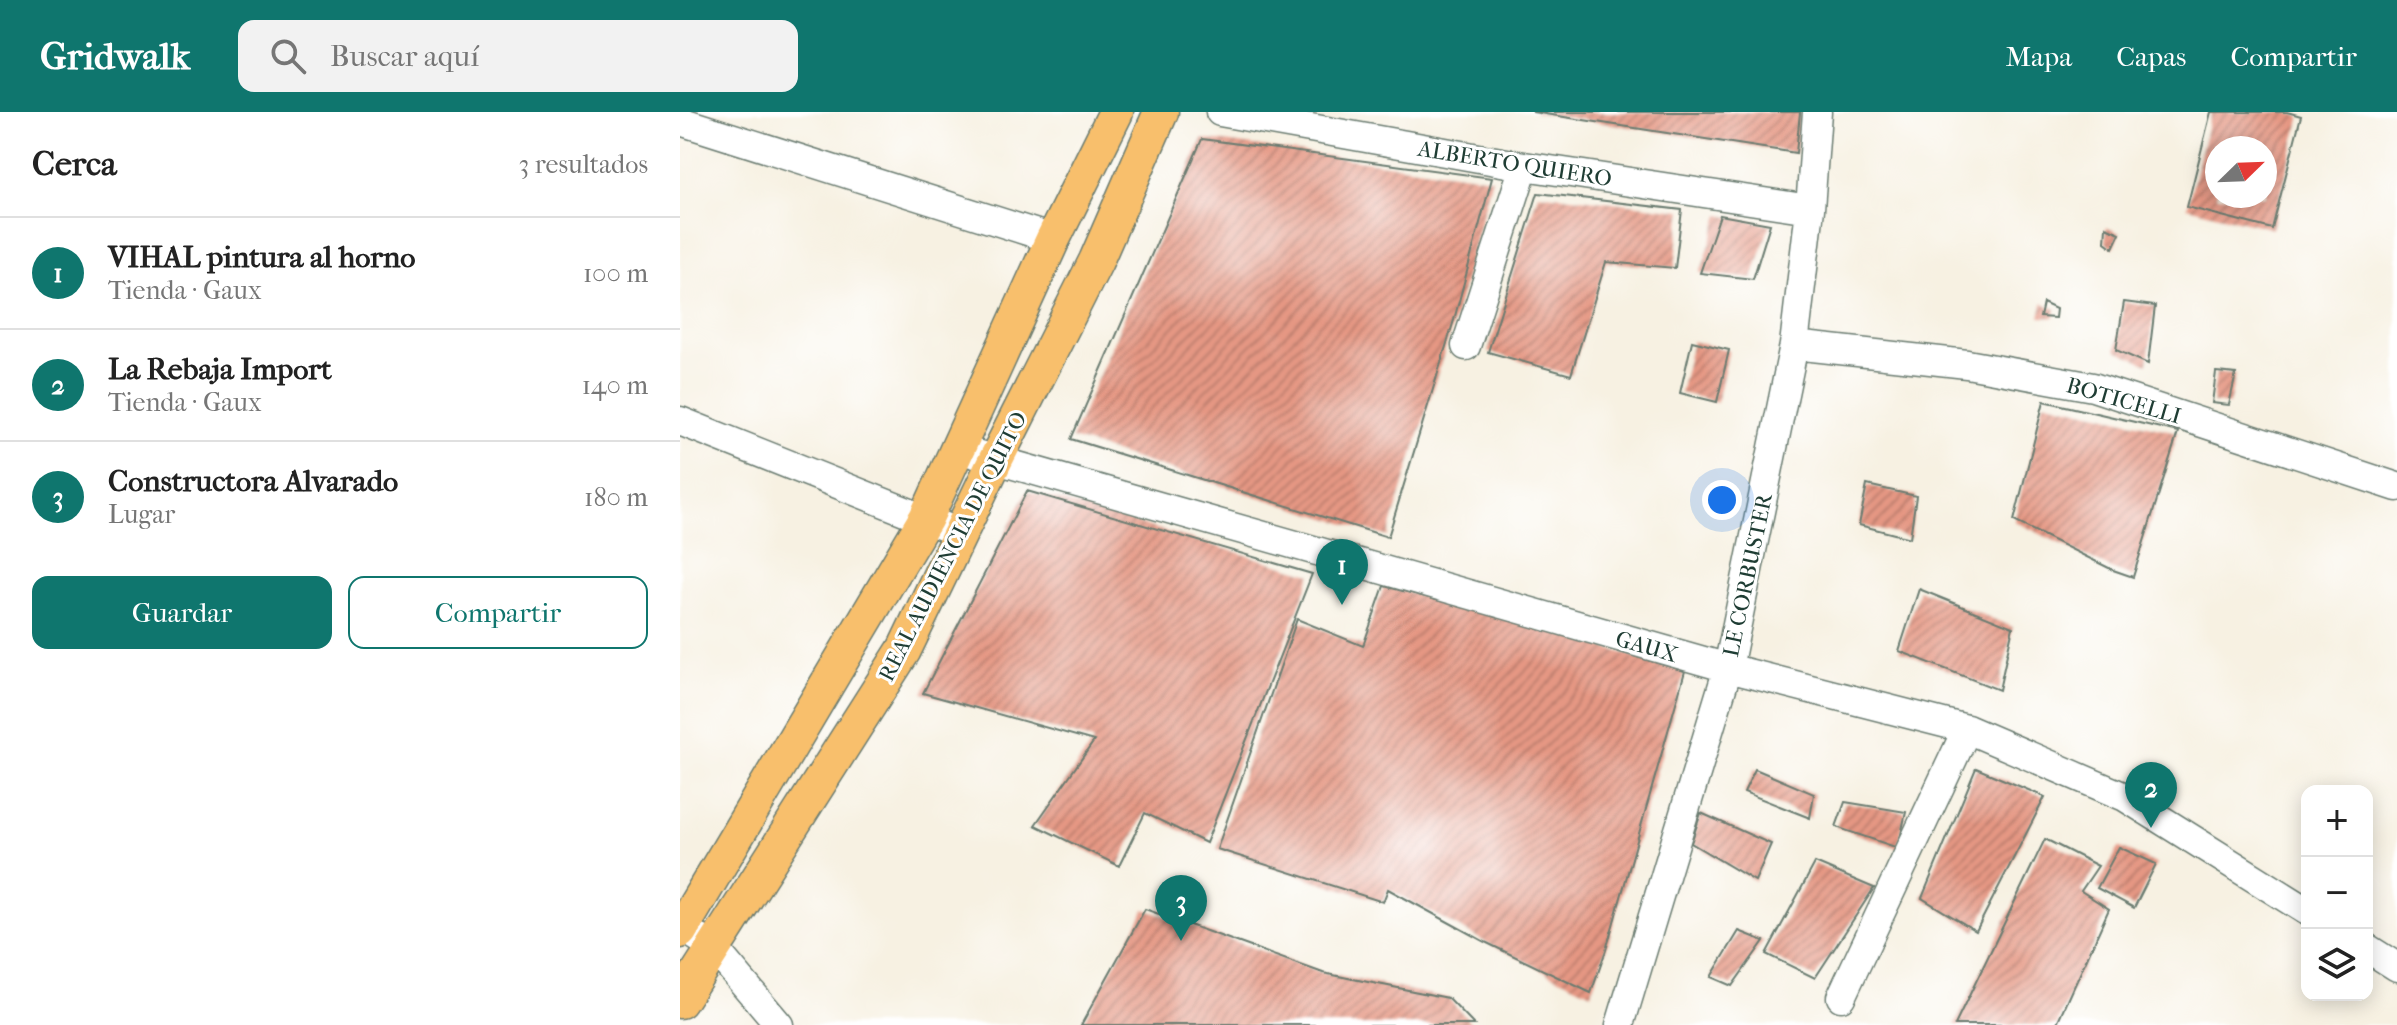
<!DOCTYPE html>
<html lang="es">
<head>
<meta charset="utf-8">
<style>
  :root { --surface:#fff; --page:#f2f2f2; --text:#222; --muted:#767676; --line:#e0e0e0; --accent:#0f766e }
  body { margin:0; font-family:"IM FELL French Canon",serif; background:var(--page); color:var(--text) }
  .controls { position:absolute; right:24px; bottom:24px; display:grid; overflow:hidden; border-radius:16px; box-shadow:0 4px 20px #0003 }
  .controls button { width:72px; height:72px; display:grid; place-items:center; padding:0; border:0; border-bottom:2px solid var(--line); background:var(--surface); color:var(--text); font:40px sans-serif }
  .compass { position:absolute; left:1525px; top:24px; width:72px; height:72px; border-radius:50%; background:var(--surface); box-shadow:0 4px 20px #0003; rotate:67deg }
  .you { position:absolute; left:1042px; top:388px; width:28px; height:28px; margin:-20px; border:6px solid #fff; border-radius:50%; background:#1a73e8; box-shadow:0 0 0 12px #1a73e833 }
  .badge { display:grid; place-items:center; width:52px; height:52px; border-radius:50%; background:var(--accent); color:#fff; font-size:26px; font-weight:700 }
  .pin { position:absolute; translate:-50% -66px; filter:drop-shadow(0 2px 4px #0008) }
  .pin::after { content:''; position:absolute; top:42px; width:28px; height:24px; background:inherit; clip-path:polygon(0 0,100% 0,50% 100%) }
  .list { margin:0; padding:0; list-style:none }
  h2 { display:flex; justify-content:space-between; align-items:center; height:104px; margin:0; padding:0 32px; font-size:34px }
  h2 small { font-size:26px; font-weight:400; color:var(--muted) }
  .list li { display:grid; grid-template-columns:52px 1fr auto; gap:24px; align-items:center; box-sizing:border-box; height:112px; padding:0 32px; border-top:2px solid var(--line) }
  .list b { display:block; font-size:30px; white-space:nowrap }
  .list p { margin:0; font-size:26px; white-space:nowrap; color:var(--muted) }
  .list em { font-size:26px; font-style:normal; color:var(--muted) }
  .actions { display:flex; gap:16px; padding:24px 32px }
  .actions a { flex:1; padding:18px 0; border:2px solid var(--accent); border-radius:16px; text-align:center; font-size:28px; color:var(--accent) }
  .actions .main { background:var(--accent); color:#fff }
  .icon { flex:none; width:44px; height:44px; fill:none; stroke:currentColor; stroke-width:2; stroke-linecap:round; stroke-linejoin:round }
  .map { position:relative; flex:none; width:1717px; height:913px; overflow:hidden }
  header { display:flex; align-items:center; gap:48px; box-sizing:border-box; height:112px; padding:0 40px; background:var(--accent); color:#fff }
  header strong { font-size:38px }
  nav { display:flex; gap:44px; margin-inline-start:auto; font-size:28px }
  .search { width:560px; height:72px; background:var(--page); display:flex; align-items:center; gap:20px; box-sizing:border-box; padding:0 28px; border-radius:16px; color:var(--muted); font-size:30px }
  main { display:flex }
  aside { flex:1; background:var(--surface) }
  .map>svg:first-child { display:block }
  .building { fill:url(#building-hatch); fill-rule:evenodd }
  .lines { fill:none; stroke-linecap:round; stroke-linejoin:round }
  .minor-casing { stroke:#6b7c71; stroke-width:31 }
  .major-casing { stroke:#6b7c71; stroke-width:37 }
  .minor { stroke:#fff; stroke-width:28 }
  .major { stroke:#f8bf6c; stroke-width:34 }
  .labels { text-anchor:middle; stroke-width:6; stroke-linejoin:round; paint-order:stroke }
  .street-label { font-size:22px; fill:#1f3d34; stroke:#fff }
</style>
</head>
<body>
<header>
<strong>Gridwalk</strong>
<div class="search"><svg class="icon" aria-label="search" viewBox="0 0 24 24"><circle cx="10" cy="10" r="6"/><path d="M15 15l6 6"/></svg>Buscar aquí</div>
<nav><a>Mapa</a><a>Capas</a><a>Compartir</a></nav>
</header>
<main>
<aside>
<h2>Cerca<small>3 resultados</small></h2>
<ul class="list">
<li><span class="badge">1</span><div><b>VIHAL pintura al horno</b><p>Tienda · Gaux</p></div><em>100 m</em></li>
<li><span class="badge">2</span><div><b>La Rebaja Import</b><p>Tienda · Gaux</p></div><em>140 m</em></li>
<li><span class="badge">3</span><div><b>Constructora Alvarado</b><p>Lugar</p></div><em>180 m</em></li>
</ul>
<div class="actions"><a class="main">Guardar</a><a>Compartir</a></div>
</aside>
<div class="map">
<svg width="1717" height="913" viewBox="0 0 1717 913">
  <defs>
    <pattern id="building-hatch" width="6" height="6" patternUnits="userSpaceOnUse" patternTransform="scale(2)"><rect width="6" height="6" fill="#e59783"/><path d="M-1 1l2-2M0 6l6-6M5 7l2-2" fill="none" stroke="#b97c6c"/></pattern>
  </defs>
  <rect width="100%" height="100%" fill="#fff"/>
  <filter id="ink" filterUnits="userSpaceOnUse"><feTurbulence type="fractalNoise" baseFrequency=".0125" numOctaves="2"/><feDisplacementMap in="SourceGraphic" scale="16" xChannelSelector="R" yChannelSelector="G"/><feConvolveMatrix kernelMatrix="1 2 1 2 8 2 1 2 1" color-interpolation-filters="sRGB"/></filter>
  <filter id="wash" filterUnits="userSpaceOnUse"><feTurbulence type="fractalNoise" baseFrequency=".006" numOctaves="4" result="noise"/><feDisplacementMap in="SourceGraphic" scale="32" xChannelSelector="R" yChannelSelector="G"/><feGaussianBlur stdDeviation="1.8" result="paint"/><feColorMatrix in="noise" values="0 0 0 0 0 0 0 0 0 0 0 0 0 0 0 0 0 1.4 0 .05"/><feComposite in="paint" operator="in"/></filter>
  <g filter="url(#wash)">
    <rect width="100%" height="100%" fill="#f7f1e2"/>
    <g id="blocks">
      <path class="building" d="M852,0h268l-4,41z
        M1531,0h76l14,4 -29,113 -85,-22zM1537,36h48v48h-48z
        M522,27l290,39 -38,142 -66,217 -317,-98z
        M858,81l144,17 -7,58 -69,-6 -35,113 -83,-23z
        M1040,103l50,9 -17,55 -53,-6z
        M1426,115l14,6 -7,15 -8,-6z
        M1444,190l31,4 -7,58 -32,-14z
        M1363,191l13,6 -1,9 -15,-1z
        M1012,229l37,9 -12,52 -37,-9z
        M1536,260l20,2 -7,31 -17,-2z
        M1364,289l134,31 -45,145 -20,-7 -99,-49z
        M1187,373l49,11 -6,42 -51,-13z
        M347,379l285,83 -106,269 -61,-30 -26,53 -84,-41 59,-84 -171,-48z
        M704,474l114,30 187,55 -79,279 -15,43 -108,-52 -95,-52 -5,13 -166,-53 80,-230 66,27z
        M1239,477l94,38 -14,63 -100,-39z
        M1296,656l69,29 -69,134 -54,-33z
        M1075,657l59,25 -4,24 -66,-26z
        M1165,690l61,10 -8,36 -62,-21z
        M1021,701l70,31 -16,37 -64,-38z
        M1365,727l53,27 -17,25 28,18 -52,116h-102z
        M1439,735l37,17 -22,44 -37,-20z
        M1135,751l59,25 -59,90 -49,-24z
        M465,797l178,64 125,25 26,27h-393z
        M1059,819l25,10 -32,45 -21,-9z"/>
    </g>
  </g>
  <g filter="url(#ink)">
    <use href="#blocks" fill-opacity="0" stroke="#6b7c71" stroke-width="2"/>
    <g class="lines">
      <defs>
        <path id="minor" d="M540,0l304,54 286,43
          M0,9l373,118
          M1114,233l173,19 126,23 304,100
          M786,234l58,-180
          M0,309l280,112
          M278,337l770,219 239,61 158,68 182,114
          M0,814l33,21 66,78
          M1687,836l30,19
          M1161,885l126,-268
          M940,913l108,-357 66,-323 16,-136 7,-97"/>
        <path id="major" d="M0,819l246,-413 127,-279 63,-127
          M0,889l224,-351 91,-189 101,-200 65,-149"/>
      </defs>
      <use href="#minor" class="minor-casing"/>
      <use href="#major" class="major-casing"/>
      <use href="#minor" class="minor"/>
      <use href="#major" class="major"/>
    </g>
  </g>
  <g class="labels">
    <g class="street-label">
      <text transform="translate(835 51) rotate(9)" y="8">ALBERTO QUIERO</text>
      <text transform="translate(1444 288) rotate(16)" y="8">BOTICELLI</text>
      <text transform="translate(272 434) rotate(-63)" y="8">REAL AUDIENCIA DE QUITO</text>
      <text transform="translate(1067 463) rotate(-78)" y="8">LE CORBUSTER</text>
      <text transform="translate(967 534) rotate(16)" y="8">GAUX</text>
    </g>
  </g>
</svg>
<div class="controls">
<button>+</button>
<button>−</button>
<button><svg class="icon" aria-label="layers" viewBox="0 0 24 24"><path d="M12 4l9 5-9 5-9-5zM3 14l9 5 9-5"/></svg></button>
</div>
<svg class="compass" viewBox="-18 -18 36 36"><path d="M0-13l5 13h-10z" fill="#e53935"/><path d="M0 13l5-13h-10z" fill="#767676"/></svg>
<div class="you"></div>
<div class="pin badge" style="left:662px;top:493px">1</div>
<div class="pin badge" style="left:1471px;top:716px">2</div>
<div class="pin badge" style="left:501px;top:829px">3</div>
</div>
</main>
</body>
</html>
